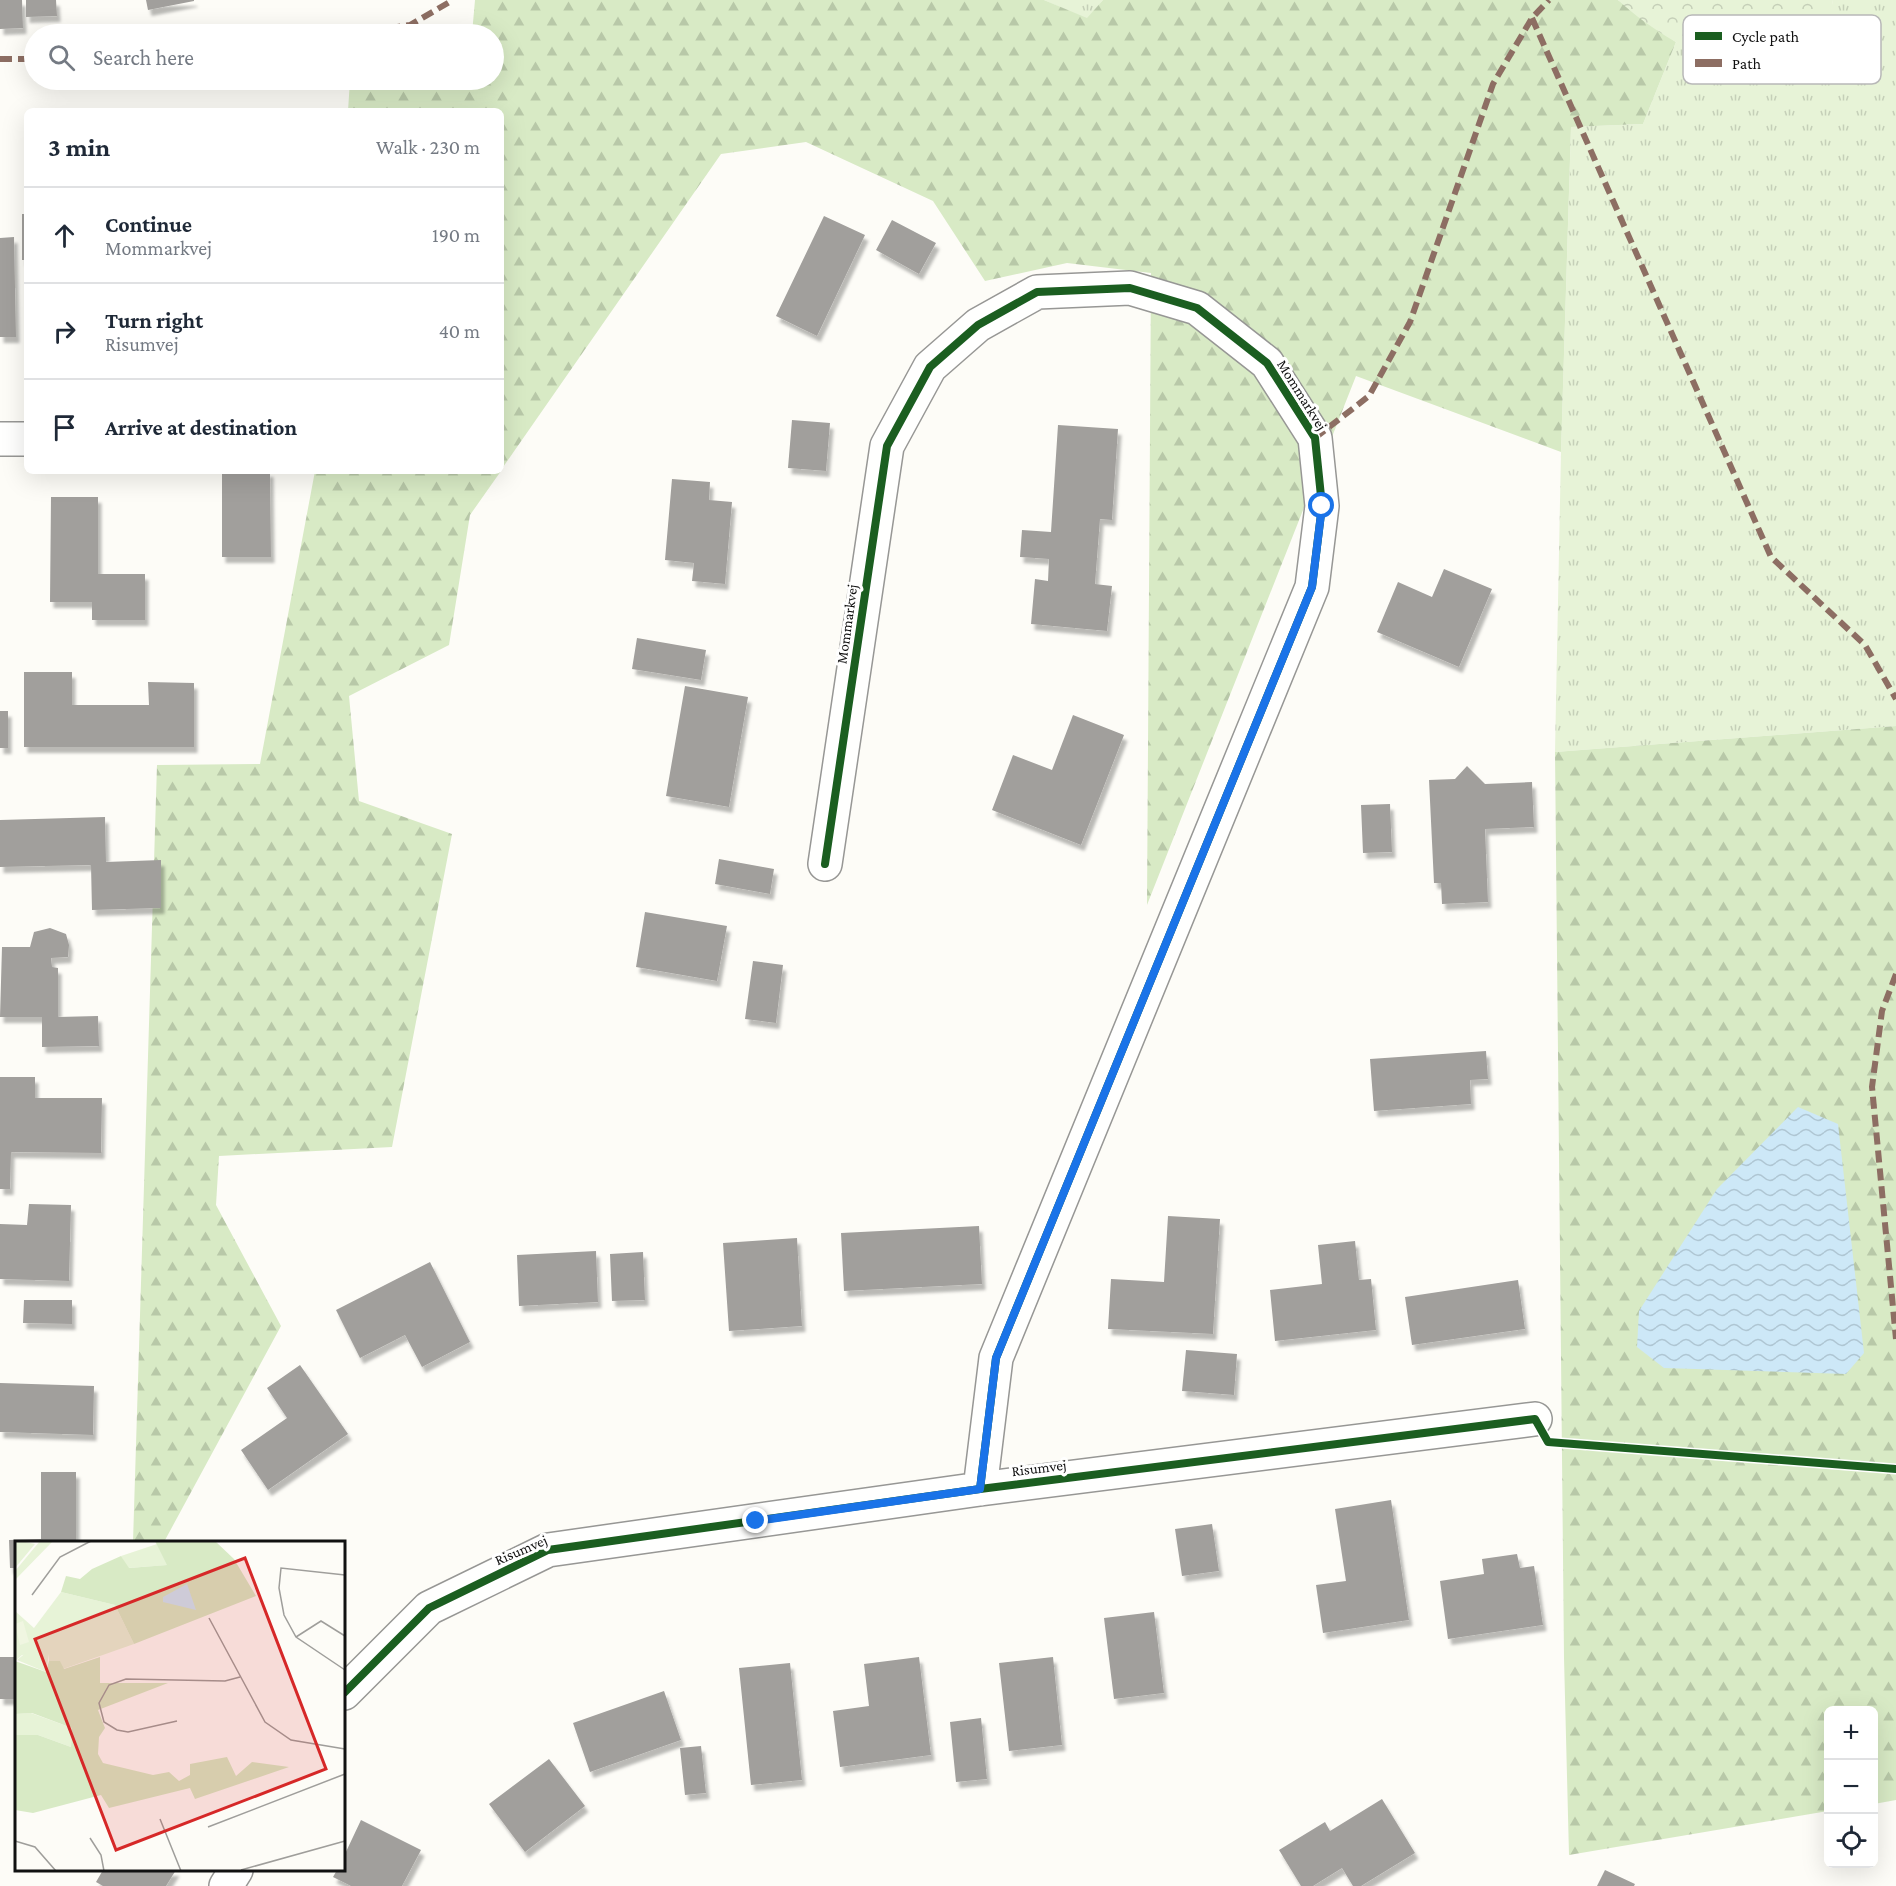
<!DOCTYPE html>
<html lang="en">
<head>
<meta charset="utf-8">
<style>
  :root { --surface:#fff; --page:#f6f6f7; --text:#1f2937; --muted:#747a83; --line:#e0e1e3 }
  body { margin:0; font-family:"Crimson Pro",serif; background:var(--page); color:var(--text) }
  .controls { position:absolute; right:18px; bottom:18px; display:grid; overflow:hidden; border-radius:9px; box-shadow:0 6px 24px #0002 }
  .controls button { width:54px; height:54px; display:grid; place-items:center; padding:0; border:0; border-bottom:2px solid var(--line); background:var(--surface); color:var(--text); font:30px sans-serif }
  .stop { position:absolute; width:18px; height:18px; margin:-14px; border:4px solid #1a73e8; border-radius:50%; background:#fff }
  .stop.end { background:#1a73e8; border-color:#fff; box-shadow:0 2px 6px #0008 }
  .list { margin:0; padding:0; list-style:none }
  h2 { display:flex; justify-content:space-between; align-items:center; height:78px; margin:0; padding:0 24px; font-size:26px }
  h2 small { font-size:20px; font-weight:400; color:var(--muted) }
  .list li { display:grid; grid-template-columns:39px 1fr auto; gap:18px; align-items:center; box-sizing:border-box; height:96px; padding:0 24px; border-top:2px solid var(--line) }
  .list b { display:block; font-size:22px; white-space:nowrap }
  .list p { margin:0; font-size:20px; white-space:nowrap; color:var(--muted) }
  .list em { font-size:20px; font-style:normal; color:var(--muted) }
  .icon { flex:none; width:33px; height:33px; fill:none; stroke:currentColor; stroke-width:2; stroke-linecap:round; stroke-linejoin:round }
  .map { position:relative; flex:none; width:1896px; height:1886px; overflow:hidden }
  .search { position:absolute; background:var(--surface); box-shadow:0 6px 24px #0002; left:24px; top:24px; width:480px; height:66px; display:flex; align-items:center; gap:15px; box-sizing:border-box; padding:0 21px; border-radius:33px; color:var(--muted); font-size:22px }
  .panel { position:absolute; background:var(--surface); box-shadow:0 6px 24px #0002; left:24px; top:108px; width:480px; height:366px; border-radius:9px }
  .map>svg:first-child { display:block }
  .grass { fill:url(#grass-tufts) }
  .forest { fill:url(#forest-firs) }
  .park { fill:url(#park-crowns) }
  .water { fill:url(#water-waves) }
  .building { fill:#a19f9c; filter:url(#shadow) }
  .lines { fill:none; stroke-linecap:round; stroke-linejoin:round }
  .street-casing { stroke:#979795; stroke-width:36 }
  .street { stroke:#fffffe; stroke-width:33 }
  .quiet { stroke:#8d6e63; stroke-width:6; stroke-dasharray:12 6; stroke-linecap:butt }
  .cycleway-casing { stroke:#fff; stroke-width:11 }
  .cycleway { stroke:#1b5e20; stroke-width:8 }
  .route { stroke:#1a73e8; stroke-width:8 }
  .labels { text-anchor:middle; stroke-width:6; stroke-linejoin:round; paint-order:stroke }
  .street-label { font-size:15px; fill:#111; stroke:#fff }
  .inset-road { fill:none; stroke:#9f9e9b; stroke-width:1.5 }
  .view { fill:#d62828; fill-opacity:0.15; stroke:#d62828; stroke-width:3 }
  .inset-edge { fill:none; stroke:#111; stroke-width:3 }
  .key { fill:#fff; stroke:#b8b8b8; stroke-width:1.5 }
  .key-label { font-size:16px; fill:#111 }
</style>
</head>
<body>
<div class="map">
<svg width="1896" height="1886" viewBox="0 0 1896 1886">
  <defs>
    <pattern id="grass-tufts" width="24" height="20" patternUnits="userSpaceOnUse" patternTransform="scale(1.5)"><rect width="24" height="20" fill="#e7f3d7"/><path d="M3 7l-1-3M5 7V3M7 7l1-3M15 17l-1-3M17 17v-4M19 17l1-3" fill="none" stroke="#c5cfb8"/></pattern>
    <pattern id="forest-firs" width="22" height="20" patternUnits="userSpaceOnUse" patternTransform="scale(1.5)"><rect width="22" height="20" fill="#d8eac5"/><path d="M5 1l3.5 6h-7zM16 11l3.5 6h-7z" fill="#b8c8a8"/></pattern>
    <pattern id="park-crowns" width="20" height="18" patternUnits="userSpaceOnUse" patternTransform="scale(1.5)"><rect width="20" height="18" fill="#e7f3d7"/><path d="M2 6a3 3 0 1 1 6 0M12 15a3 3 0 1 1 6 0" fill="none" stroke="#c5cfb8"/></pattern>
    <pattern id="water-waves" width="16" height="10" patternUnits="userSpaceOnUse" patternTransform="scale(1.5)"><rect width="16" height="10" fill="#cde8f7"/><path d="M0 5q4-4 8 0t8 0" fill="none" stroke="#afc6d3"/></pattern>
    <filter id="shadow"><feDropShadow dx="3.5" dy="6" stdDeviation="1.5" flood-color="#0004"/></filter>
  </defs>
  <rect width="100%" height="100%" fill="#fdfcf7"/>
  <path class="grass" d="M1044,0h59l-16,19z
    M1833,0h63v726l-341,26 6,-300 10,-325 72,-3 33,-82 60,21 40,6 48,-26z"/>
  <path class="forest" d="M475,0h569l43,18 16,-18h515l58,42 -33,82 -72,3 -10,325 -205,-76 -209,529 4,-632 -84,-10 -82,18 -52,-80 -127,-59 -85,12 -220,316v-359h-153l2,-31h144v-46h-22z
    M315,471h186l-31,44 -21,130 -100,51 10,105 93,33 -60,313 -173,9 -3,49 65,121 -117,216h-31l24,-777 103,-1z
    M1896,726v1074l-22,4v-94h-46v101l-259,44 -5,-197 -9,-906z"/>
  <path class="park" d="M1618,0h215c-3,24 -8,51 -30,64 -22,14 -108,-10 -129,-23 -20,-12 -40,-26 -56,-41z"/>
  <path class="water" d="M1798,1107l40,17 26,229 -18,21 -182,-6 -27,-21 2,-36 78,-122z"/>
  <path class="building" d="M0,0h22l1,28 -23,1z
    M26,0h30l1,16 -31,1z
    M146,0h48v1l-46,9z
    M22,214h5v46h-5z
    M824,216l41,19 -48,101 -41,-20z
    M892,220l44,23 -17,31 -43,-24z
    M14,237l2,100h-16v-99z
    M792,420l38,3 -4,48 -38,-3z
    M1058,425l60,4 -6,91 -12,-1 -5,65 17,2 -5,45 -76,-7 4,-45 13,2 1,-22 -29,-2 2,-27 29,2z
    M222,471h48l1,86h-49z
    M672,479l38,3 -1,18 23,2 -7,82 -33,-3 2,-18 -29,-3z
    M51,497h47v77h47v46h-53v-18h-42z
    M1444,569l48,20 -33,78 -82,-35 21,-50 34,15z
    M637,638l69,12 -5,30 -69,-11z
    M24,672h48v33h77l-1,-23 46,1v64h-170z
    M685,686l63,11 -19,110 -63,-11z
    M0,711h8v37h-8z
    M1073,715l51,20 -43,110 -89,-35 21,-55 39,15z
    M1467,766l18,18 47,-2 2,45 -49,2 3,73 -46,2 -1,-21h-7l-5,-103 26,-1z
    M1390,804l2,48 -29,1 -2,-48z
    M105,817l1,45 55,-2v48l-69,2 -1,-45 -91,2v-47z
    M719,859l55,10 -4,25 -55,-10z
    M645,912l82,14 -10,55 -81,-14z
    M50,928l16,6 3,11 -1,12 -17,1 1,9 6,1v49l40,-1 1,30 -57,1v-30h-42l2,-70h28l4,-15z
    M753,961l30,4 -7,58 -31,-4z
    M1486,1051l2,28 -18,1 1,24 -97,7 -4,-52z
    M0,1077h35v21h67l-1,55 -90,-1 -1,37h-10z
    M29,1204l42,1 -2,76 -69,-2v-55l27,1z
    M1168,1216l52,3 -7,115 -105,-5 3,-50 53,3z
    M979,1226l3,58 -138,7 -3,-58z
    M797,1238l5,88 -73,5 -6,-88z
    M1355,1241l4,39 12,-1 5,51 -101,11 -5,-51 52,-6 -4,-39z
    M596,1251l2,51 -79,4 -2,-51z
    M643,1252l2,48 -33,1 -2,-47z
    M430,1262l40,80 -48,25 -17,-32 -45,23 -24,-48z
    M1518,1280l7,49 -113,16 -7,-48z
    M24,1300h48v24l-49,-1z
    M1186,1350l51,4 -3,41 -52,-4z
    M300,1365l48,69 -80,56 -27,-40 46,-32 -20,-30z
    M0,1383l94,3 -1,49 -93,-3z
    M41,1472h35v70h-60v26h-6l-1,-28 32,-1z
    M1391,1500l18,120 -86,13 -7,-48 30,-4 -11,-72z
    M1212,1524l7,47 -37,5 -7,-47z
    M1517,1554l3,14 14,-2 9,59 -95,14 -8,-58 44,-7 -2,-15z
    M1154,1612l10,81 -50,6 -10,-81z
    M0,1657h16v42h-16z
    M919,1657l12,98 -91,12 -7,-56 36,-5 -5,-42z
    M1053,1657l9,88 -53,6 -10,-88z
    M790,1663l12,117 -51,5 -12,-117z
    M664,1691l17,49 -91,32 -17,-49z
    M981,1718l6,61 -31,3 -6,-60z
    M701,1746l5,47 -21,2 -5,-47z
    M549,1759l36,47 -60,46 -36,-48z
    M1382,1799l33,54 -54,33h-8l-11,-18 -29,18h-12l-22,-36 46,-28 5,9z
    M361,1820l60,30 -19,36h-51l-18,-9 4,-7h7v-14z
    M103,1870h73l-10,16h-63l-7,-4z
    M1605,1870l30,14 -1,2h-37z"/>
  <g class="lines">
    <defs>
      <path id="street" d="M0,439h27
        M825,864l62,-418 43,-79 48,-42 59,-33 93,-4 67,20 70,55 48,75 7,68 -10,81 -316,771 -16,131
        M344,1693l85,-85 119,-58 432,-61 555,-70
        M226,1886l10,-16"/>
    </defs>
    <use href="#street" class="street-casing"/>
    <use href="#street" class="street"/>
    <path class="quiet" d="M1532,18l239,539 94,88 31,54
      M353,34l57,-9 43,-25
      M0,59h34
      M1315,438l54,-42 41,-74 83,-238 39,-66 17,-18
      M1896,974l-14,37 -10,76 24,252"/>
    <defs>
      <path id="cycleway" d="M825,864l62,-418 43,-79 48,-42 59,-33 93,-4 67,20 70,55 48,75 7,68 -10,81 -316,771 -16,131
        M344,1693l85,-85 119,-58 432,-61 555,-70 13,23 348,27"/>
    </defs>
    <use href="#cycleway" class="cycleway-casing"/>
    <use href="#cycleway" class="cycleway"/>
  </g>
  <g class="lines">
    <path class="route" d="M756,1521l224,-32 16,-131 316,-771 10,-81"/>
  </g>
  <g class="labels">
    <g class="street-label">
      <text transform="translate(1302 395) rotate(58)" y="5">Mommarkvej</text>
      <text transform="translate(847 624) rotate(-82)" y="5">Mommarkvej</text>
      <text transform="translate(1039 1468) rotate(-7)" y="5">Risumvej</text>
      <text transform="translate(521 1550) rotate(-23)" y="5">Risumvej</text>
    </g>
  </g>
  <g transform="translate(15 1541)">
    <rect width="330" height="330" fill="#fdfcf7"/>
    <path d="M6,0l14,3 -20,24v-25zM25,0h13l-38,39v-9zM142,3l11,21 -40,3 -7,-12zM46,51l54,13 19,39 -71,25 -3,-7 -11,-1v-7l-27,1 -7,6v-50l19,17zM16,172l41,15 -1,19 -33,-12h-23v-21z" fill="#e7f3d7"/>
    <path d="M140,0h60l19,18 22,37 -122,48 -19,-39 -54,-13 5,-16 14,3 12,-10 29,-13 8,12 38,-3zM85,116v26h68l-70,27 7,18 -6,9 -1,17 5,9 50,12 16,-3 10,9 11,-6v-11l37,-7 9,19 16,-14 37,5 -94,32 -5,-11 -81,20 -8,-13 -68,18 -18,-3v-75h23l33,12 1,-19 -40,-15 -17,1v-53l31,11 3,-11h11l4,8z" fill="#d8eac5"/>
    <path d="M28,104l6,9 -3,18 -29,-12 16,-13z" fill="#e7f3d7"/>
    <path d="M8,80l6,21 -9,3 -5,-21z" fill="#f0f6e1"/>
    <path d="M172,43l9,26 -33,-8v-5z" fill="#cde8f7"/>
    <path class="inset-road" d="M330,34l-64,-7 -2,20 5,27 12,22 49,33M17,54l28,-38 31,-16M194,77l56,104 26,18 54,9M281,96l25,-16 24,15M162,180l-49,11 -11,-2 -13,-8 -5,-19 10,-18 17,-6 99,2 15,-4M145,278l21,52M193,286l137,-53M75,297l11,17 3,16M0,300l20,6 21,24M226,329l104,-29"/>
    <path class="view" d="M230,17l81,211 -210,81 -81,-211z"/>
    <rect width="330" height="330" class="inset-edge"/>
  </g>
  <rect x="1683" y="15" width="198" height="69" rx="9" class="key"/>
  <rect x="1695" y="32" width="27" height="8" fill="#1b5e20"/>
  <rect x="1695" y="59" width="27" height="8" fill="#8d6e63"/>
  <g class="key-label">
    <text x="1732" y="42">Cycle path</text>
    <text x="1732" y="69">Path</text>
  </g>
</svg>
<div class="controls">
<button>+</button>
<button>−</button>
<button><svg class="icon" aria-label="locate" viewBox="0 0 24 24"><circle cx="12" cy="12" r="6"/><path d="M12 2v4M12 18v4M2 12h4M18 12h4"/></svg></button>
</div>
<div class="stop" style="left:1322px;top:506px"></div>
<div class="stop end" style="left:756px;top:1521px"></div>
<div class="search"><svg class="icon" aria-label="search" viewBox="0 0 24 24"><circle cx="10" cy="10" r="6"/><path d="M15 15l6 6"/></svg>Search here</div>
<section class="panel">
<h2>3 min<small>Walk · 230 m</small></h2>
<ul class="list">
<li><svg class="icon" aria-label="ahead" viewBox="0 0 24 24"><path d="M12 20V5M6 11l6-6 6 6"/></svg><div><b>Continue</b><p>Mommarkvej</p></div><em>190 m</em></li>
<li><svg class="icon" aria-label="right" viewBox="0 0 24 24"><path d="M7 20v-9h11M14 6l5 5-5 5"/></svg><div><b>Turn right</b><p>Risumvej</p></div><em>40 m</em></li>
<li><svg class="icon" aria-label="arrive" viewBox="0 0 24 24"><path d="M6 21V4h12l-3 4 3 4H6"/></svg><div><b>Arrive at destination</b></div></li>
</ul>
</section>
</div>
</body>
</html>
